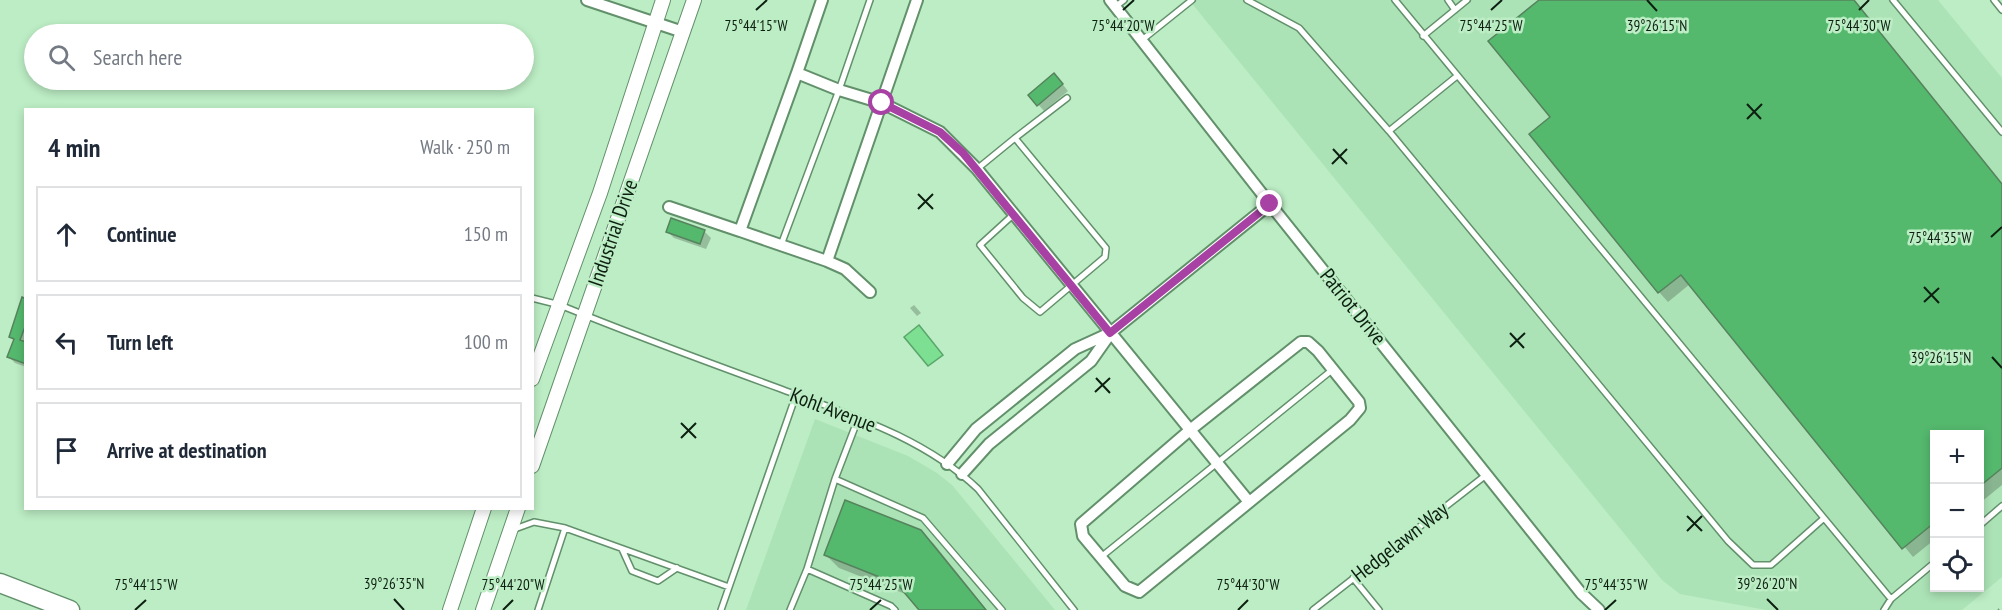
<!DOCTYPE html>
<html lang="en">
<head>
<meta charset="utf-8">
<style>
  :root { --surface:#fff; --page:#f2f2f3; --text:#1f2937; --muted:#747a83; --line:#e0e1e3 }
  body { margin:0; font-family:"PT Sans Narrow",sans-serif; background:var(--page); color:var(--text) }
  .controls { position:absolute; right:18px; bottom:18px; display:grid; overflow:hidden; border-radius:0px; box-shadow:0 3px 9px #0003 }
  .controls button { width:54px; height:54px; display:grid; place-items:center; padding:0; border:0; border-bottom:2px solid var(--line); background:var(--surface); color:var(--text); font:30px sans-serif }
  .stop { position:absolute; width:18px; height:18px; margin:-14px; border:4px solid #a841a4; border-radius:50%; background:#fff }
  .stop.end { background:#a841a4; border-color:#fff; box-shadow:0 2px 6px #0008 }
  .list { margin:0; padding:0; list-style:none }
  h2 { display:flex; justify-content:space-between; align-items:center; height:78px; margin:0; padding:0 24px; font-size:26px }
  h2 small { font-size:20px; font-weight:400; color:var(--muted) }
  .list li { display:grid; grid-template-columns:39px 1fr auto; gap:18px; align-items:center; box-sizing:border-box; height:96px; margin:0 12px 12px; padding:0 12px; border:2px solid var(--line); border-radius:0px }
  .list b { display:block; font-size:22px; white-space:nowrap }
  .list em { font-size:20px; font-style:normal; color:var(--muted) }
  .icon { flex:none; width:33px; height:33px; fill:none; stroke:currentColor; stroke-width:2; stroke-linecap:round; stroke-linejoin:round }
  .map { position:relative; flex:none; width:2002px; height:610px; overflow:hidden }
  .search { position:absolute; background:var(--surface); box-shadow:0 3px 9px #0003; left:24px; top:24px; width:510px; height:66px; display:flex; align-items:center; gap:15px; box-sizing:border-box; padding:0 21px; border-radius:33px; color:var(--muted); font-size:22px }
  .panel { position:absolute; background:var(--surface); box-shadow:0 3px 9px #0003; left:24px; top:108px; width:510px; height:402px; border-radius:0px }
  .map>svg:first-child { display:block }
  .built { fill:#ace3b6; fill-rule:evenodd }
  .water { fill:#7cdf92; stroke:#5ba56b; stroke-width:1.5 }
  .shadow { fill:#0003 }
  .building { fill:#54b86d; stroke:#56835e; stroke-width:1.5 }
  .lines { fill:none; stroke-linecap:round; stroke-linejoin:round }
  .service-casing { stroke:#62906b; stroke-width:8 }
  .minor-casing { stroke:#62906b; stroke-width:14 }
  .tertiary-casing { stroke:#62906b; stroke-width:16 }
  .primary-casing { stroke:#62906b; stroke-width:21 }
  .path { stroke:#779c7e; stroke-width:2; stroke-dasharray:1.5 4.5; stroke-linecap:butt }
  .service { stroke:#fff; stroke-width:5 }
  .minor { stroke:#fff; stroke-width:10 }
  .tertiary { stroke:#fff; stroke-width:14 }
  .primary { stroke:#fff; stroke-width:18 }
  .route { stroke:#a841a4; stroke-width:8 }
  .ticks { fill:none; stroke:#0d1f11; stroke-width:2 }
  .labels { text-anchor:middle; stroke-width:5; stroke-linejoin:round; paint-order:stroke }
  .street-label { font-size:21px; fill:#0d1f11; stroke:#bcedc4 }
  .ticks-label { font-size:15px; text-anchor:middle; fill:#0d1f11; stroke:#bcedc4; stroke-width:5; stroke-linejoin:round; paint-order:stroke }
</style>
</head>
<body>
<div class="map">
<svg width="2002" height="610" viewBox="0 0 2002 610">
  <rect width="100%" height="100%" fill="#bcedc4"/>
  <path class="built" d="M1189,0h749l64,78v499l-40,33h-196l-86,-16 -18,-14zM1934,434h46v154h-46z
    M815,419l93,37 29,17 15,12 15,18 88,107h-309z"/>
  <path class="water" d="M919,325l24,30 -15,11 -24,-29z"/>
  <path class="shadow" d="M1542,0h312l148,184v301l-22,18v-69h-46v106l-21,17 -223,-273 -22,18 -9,-10 -107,-175z
    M1060,81l8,10 -24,20 -14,-16z
    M704,231l7,7 -5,11 -32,-11 -6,-6z
    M26,300v67l-11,-4 -6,-6 6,-16 -5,-5z
    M914,305l7,8 -4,3 -7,-8z
    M920,531l14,13 53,66h-66l-13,-15 -69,-27 -13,-13z"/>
  <path class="building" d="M1539,0h315l148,184v284l-22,18v-52h-46v89l-32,26 -221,-274 -23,18 -129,-159 21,-17 -62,-76z
    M1054,73l9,11 -26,22 -9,-11z
    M671,218l34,12 -5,14 -34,-12z
    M22,297l4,2v25l-6,16 6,2v22l-19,-7 7,-18 -5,-2z
    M845,500l76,30 65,80h-67l-22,-26 -73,-29z"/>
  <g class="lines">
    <defs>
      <path id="service" d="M1247,0l52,28 90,103 339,410 25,24h18l52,-46
        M1395,0l496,599
        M1448,0l7,10
        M1893,0l109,132
        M1994,0l8,10
        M1115,7l9,-7
        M1423,36l44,-36
        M1142,40l50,-40
        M1389,131l68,-55
        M1015,138l52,-40
        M977,169l38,-31 91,110 -1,9 -65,55 -17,-14 -43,-53 34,-31
        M781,245l58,-155 31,-90
        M532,298l28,7c73,30 147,57 221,84 69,26 142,48 197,100l96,121
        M858,419l-23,60 -28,90 84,37 4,4
        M835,479l88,39 79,92
        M1980,525l22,-19
        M512,530l22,-8 31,6
        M622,549l10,22 26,10 19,-13
        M1101,557l231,-187
        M1353,578l26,32
        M538,610l27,-82 164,59
        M721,610l75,-215
        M790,610l17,-41
        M1313,610l173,-135
        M1884,610l7,-11 43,-36"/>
      <path id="minor" d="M587,0l96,32
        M917,0l-90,261 -87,-30 57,-158 42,17 43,13 58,29 37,37 272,333
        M1110,0l160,204 311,389 18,17
        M797,73l25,-73
        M669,207l71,24
        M827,261l18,8 25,23
        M1301,342h7l10,9 41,51 1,6 -10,12 -211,172 -14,-6 -42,-50 -2,-12 109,-94z
        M947,464l29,-35 99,-80 35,-16 160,-129
        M962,474l27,-30 102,-83 19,-27"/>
      <path id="tertiary" d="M532,379l68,-186 63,-193
        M532,466l162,-466
        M450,610l34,-102
        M483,610l35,-102"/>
      <path id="primary" d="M0,583l70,27"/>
    </defs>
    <use href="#service" class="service-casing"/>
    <use href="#minor" class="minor-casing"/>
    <use href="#tertiary" class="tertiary-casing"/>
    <use href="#primary" class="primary-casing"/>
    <path class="path" d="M1998,610l4,-3"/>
    <use href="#service" class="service"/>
    <use href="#minor" class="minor"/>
    <use href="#tertiary" class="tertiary"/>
    <use href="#primary" class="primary"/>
  </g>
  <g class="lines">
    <path class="route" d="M882,103l58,29 23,21 147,180 160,-129"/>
  </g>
  <path class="ticks" d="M1647,0l10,11M756,10l11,-10M1123,10l11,-10M1491,10l11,-10M1859,10l10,-10M1747,104l14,15M1747,119l15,-15M1333,149l14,15M1332,164l15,-15M918,194l15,15M918,209l15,-15M1991,237l11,-10M1924,287l15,16M1924,302l15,-14M1510,333l14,15M1510,347l15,-14M1992,357l10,11M1096,378l14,15M1095,392l15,-14M681,423l15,15M681,438l15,-15M1687,516l15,15M1687,531l15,-15M394,599l10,11M1767,599l11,11M135,610l11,-10M503,610l10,-10M870,610l11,-10M1238,610l10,-10M1605,610l11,-10"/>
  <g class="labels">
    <g class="street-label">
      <text transform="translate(613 233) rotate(-71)" y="7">Industrial Drive</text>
      <text transform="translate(1353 307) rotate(51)" y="7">Patriot Drive</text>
      <text transform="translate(833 410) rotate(21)" y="7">Kohl Avenue</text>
      <text transform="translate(1400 542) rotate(-38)" y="7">Hedgelawn Way</text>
    </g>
  </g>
  <g class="ticks-label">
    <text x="756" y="31">75°44'15"W</text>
    <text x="1123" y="31">75°44'20"W</text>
    <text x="1491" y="31">75°44'25"W</text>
    <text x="1859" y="31">75°44'30"W</text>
    <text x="1657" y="31">39°26'15"N</text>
    <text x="1940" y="243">75°44'35"W</text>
    <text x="1941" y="363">39°26'15"N</text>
    <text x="394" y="589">39°26'35"N</text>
    <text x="1767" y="589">39°26'20"N</text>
    <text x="146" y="590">75°44'15"W</text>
    <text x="513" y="590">75°44'20"W</text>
    <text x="881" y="590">75°44'25"W</text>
    <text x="1248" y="590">75°44'30"W</text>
    <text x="1616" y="590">75°44'35"W</text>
  </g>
</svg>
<div class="controls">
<button>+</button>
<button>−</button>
<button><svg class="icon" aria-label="locate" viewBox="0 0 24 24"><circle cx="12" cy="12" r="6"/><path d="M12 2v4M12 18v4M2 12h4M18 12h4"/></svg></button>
</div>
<div class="stop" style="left:882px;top:103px"></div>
<div class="stop end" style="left:1270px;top:204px"></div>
<div class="search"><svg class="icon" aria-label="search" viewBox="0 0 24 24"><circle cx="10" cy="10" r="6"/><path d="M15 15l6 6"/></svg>Search here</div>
<section class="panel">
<h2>4 min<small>Walk · 250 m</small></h2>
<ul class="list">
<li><svg class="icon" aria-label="ahead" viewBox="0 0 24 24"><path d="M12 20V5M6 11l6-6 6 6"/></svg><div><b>Continue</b></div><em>150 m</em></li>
<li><svg class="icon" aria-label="left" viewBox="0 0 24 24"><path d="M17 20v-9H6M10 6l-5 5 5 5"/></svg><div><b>Turn left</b></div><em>100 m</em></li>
<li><svg class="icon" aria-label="arrive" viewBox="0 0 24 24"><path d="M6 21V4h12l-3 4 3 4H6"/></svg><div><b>Arrive at destination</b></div></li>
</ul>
</section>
</div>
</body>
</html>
